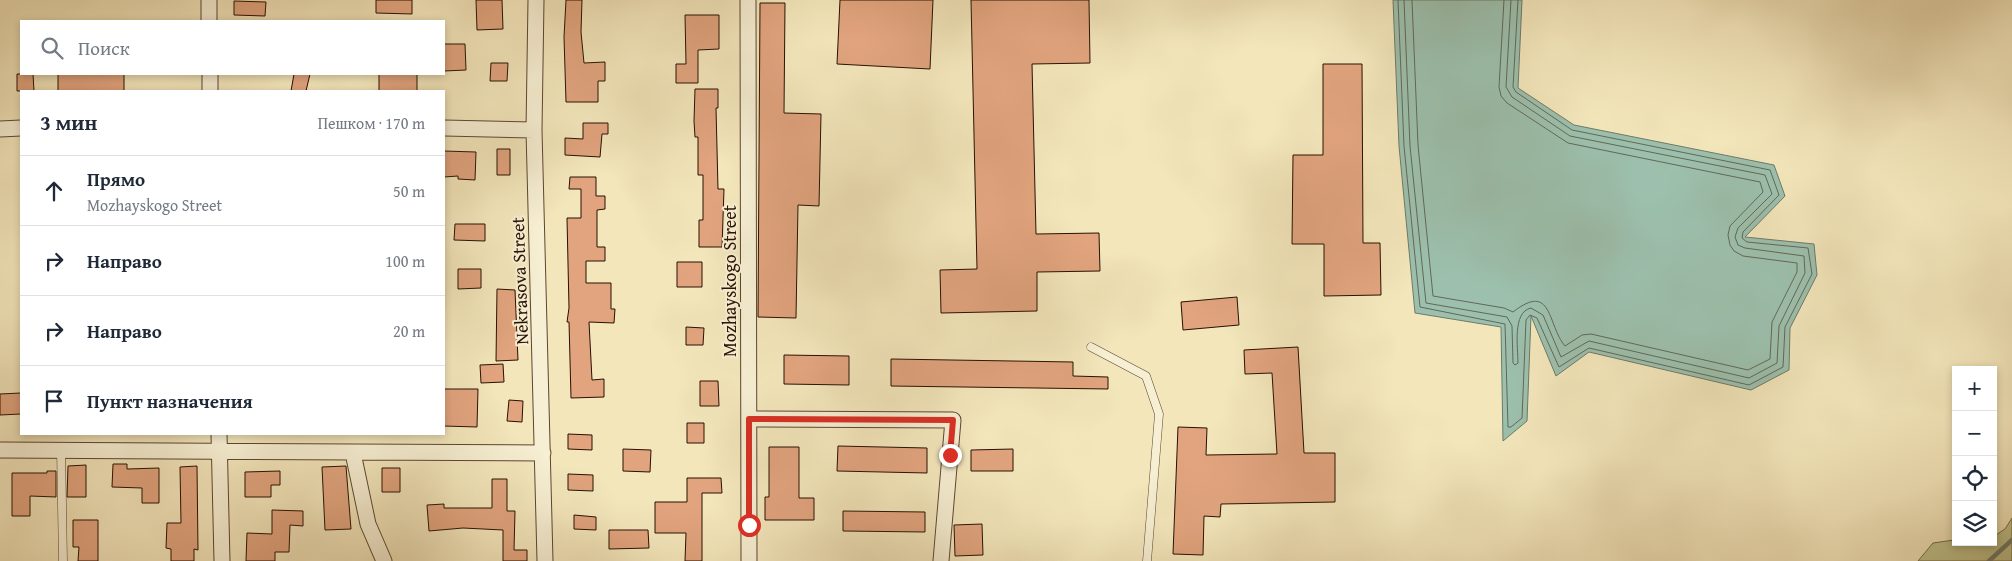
<!DOCTYPE html>
<html lang="ru">
<head>
<meta charset="utf-8">
<style>
  :root { --surface:#fff; --page:#f6f6f7; --text:#1f2937; --muted:#747a83; --line:#e0e1e3 }
  body { margin:0; font-family:"Gentium Book Plus",serif; background:var(--page); color:var(--text) }
  .controls { position:absolute; right:15px; bottom:15px; display:grid; overflow:hidden; border-radius:0px; box-shadow:0 2px 8px #0003 }
  .controls button { width:45px; height:45px; display:grid; place-items:center; padding:0; border:0; border-bottom:1px solid var(--line); background:var(--surface); color:var(--text); font:25px sans-serif }
  .stop { position:absolute; width:15px; height:15px; margin:-11px; border:4px solid #d93025; border-radius:50%; background:#fff }
  .stop.end { background:#d93025; border-color:#fff; box-shadow:0 1px 5px #0008 }
  .list { margin:0; padding:0; list-style:none }
  h2 { display:flex; justify-content:space-between; align-items:center; height:65px; margin:0; padding:0 20px; font-size:21px }
  h2 small { font-size:16px; font-weight:400; color:var(--muted) }
  .list li { display:grid; grid-template-columns:32px 1fr auto; gap:15px; align-items:center; box-sizing:border-box; height:70px; padding:0 20px; border-top:1px solid var(--line) }
  .list b { display:block; font-size:19px; white-space:nowrap }
  .list p { margin:0; font-size:16px; white-space:nowrap; color:var(--muted) }
  .list em { font-size:16px; font-style:normal; color:var(--muted) }
  .icon { flex:none; width:28px; height:28px; fill:none; stroke:currentColor; stroke-width:2; stroke-linecap:round; stroke-linejoin:round }
  .map { position:relative; flex:none; width:2012px; height:561px; overflow:hidden }
  .search { position:absolute; background:var(--surface); box-shadow:0 2px 8px #0003; left:20px; top:20px; width:425px; height:55px; display:flex; align-items:center; gap:12px; box-sizing:border-box; padding:0 18px; border-radius:0px; color:var(--muted); font-size:19px }
  .panel { position:absolute; background:var(--surface); box-shadow:0 2px 8px #0003; left:20px; top:90px; width:425px; height:345px; border-radius:0px }
  .map>svg:first-child { display:block }
  .green { fill:#c0c38c; stroke:#746a47 }
  .water { fill:#9cc0ad; stroke:#6e7a69 }
  .lines { fill:none; stroke-linecap:round; stroke-linejoin:round }
  .shore { stroke:#626858; stroke-width:1 }
  .stream { stroke:#6e7a69; stroke-width:4.5 }
  .building { fill:#e1a47e; stroke:#281002 }
  .lane-casing { stroke:#5b4630; stroke-width:9 }
  .street-casing { stroke:#5b4630; stroke-width:17 }
  .lane { stroke:#f7efd3; stroke-width:8 }
  .street { stroke:#f7efd3; stroke-width:15 }
  .route { stroke:#d93025; stroke-width:6 }
  .labels { text-anchor:middle; stroke-width:4; stroke-linejoin:round; paint-order:stroke }
  .street-label { font-size:18px; fill:#281002; stroke:#f7efd3 }
</style>
</head>
<body>
<div class="map">
<svg width="2012" height="561" viewBox="0 0 2012 561">
  <rect width="100%" height="100%" fill="#f3e6bb"/>
  <filter id="stains"><feTurbulence type="fractalNoise" baseFrequency=".004" numOctaves="4"/><feColorMatrix values="0 0 0 0 .2 0 0 0 0 .09 0 0 0 0 .02 0 0 0 .5 -.17"/></filter>
  <radialGradient id="worn" r=".72"><stop offset=".6" stop-color="#630" stop-opacity="0"/><stop offset="1" stop-color="#630" stop-opacity=".3"/></radialGradient>
  <path class="green" d="M2012,518v43h-94l15,-18 21,-3 2,2h37v-5l12,-8z"/>
  <path class="water" d="M1393,0h129l-4,88 56,37 200,40 11,31 -40,41 69,7 3,31 -27,53 -1,42 -38,20 -162,-38 -33,24 -25,-60 -4,105 -24,20 -2,-114 -86,-14 -16,-167z"/>
  <g class="lines">
    <path class="shore" d="M1398,0l6,146 16,161 85,17 3,103h3l11,-9 4,-98 4,-5 7,3 22,49 30,-19 160,37 34,-18 2,-40 27,-53 -4,-26 -61,-6 -5,-4 1,-6 36,-37 -9,-25 -198,-40 -56,-38 -3,-5 5,-87
      M1404,0l6,146 16,157 81,14 5,9 1,37 2,2 3,-2c0,-15 -6,-51 13,-55l12,7 18,42 28,-16 160,37 28,-15 2,-37 26,-53 -1,-17 -59,-8 -7,-3 -3,-8 3,-9 34,-34 -7,-19 -195,-39 -58,-39 -6,-10 5,-87
      M1412,0l6,145 15,151 71,12 9,4c40,-31 34,13 52,34l17,-11 9,-1 157,36 22,-11 2,-37 25,-50v-9l-54,-7 -9,-5 -4,-6 -2,-10 2,-9 33,-34 -3,-10 -192,-39 -61,-40 -6,-7 -2,-9 5,-87"/>
    <path class="stream" d="M1989,561l23,-21"/>
  </g>
  <path class="building" d="M376,0h36v14l-36,-1z
    M476,0h26l1,29 -26,1z
    M566,0h16l-1,32 3,31 21,-1v19h-7v21h-32l-2,-65z
    M840,0h93l-3,69 -93,-5z
    M971,0h118l1,63 -58,1 4,170 63,-1 1,38 -63,1v39l-96,2 -1,-43 37,-1z
    M234,1l32,1 -1,14 -31,-1z
    M760,3h25l-1,110 37,1 -2,92 -21,-1 -2,113 -38,-1z
    M685,15h34v34l-21,1v33h-22v-19h10z
    M444,44h21l1,26 -22,1z
    M491,63h17l-1,18h-17z
    M1323,64h39l1,179h17l1,52 -57,1v-52h-32l1,-89h30z
    M17,74h16l1,17h-17z
    M58,74h66v17h-66z
    M294,74h16l-4,17h-15z
    M379,74h38v17h-38z
    M695,89h23v19h-2l2,81h6l-2,58h-23v-27h4v-45h-5v-38h-3l-1,-16z
    M583,123h25v11h-6l-2,23 -35,-2v-17l18,1z
    M497,149h13v26h-13z
    M444,151l32,1 -1,28 -17,-1v-3l-14,1z
    M570,177h26v19h9v13l-8,1v37h8v14h-19v22h25v26h4l-1,14 -25,-1 3,58 12,-1v18l-33,1 -2,-76h-2l2,-14 -2,-90h14v-29h-12z
    M455,224h30v17l-31,-1z
    M677,262h25v25h-25z
    M458,269h23v19l-23,1z
    M497,289l18,1 3,70 -22,1z
    M1237,297l2,28 -56,5 -2,-28z
    M686,327l18,1 -1,17h-17z
    M1298,347l6,106h31v49l-114,2 -1,13 -16,-1 -1,39 -30,-1 5,-127 29,1 -1,27 71,-1 -5,-81 -27,1 -1,-24z
    M784,355l65,1v29l-65,-1z
    M891,359l182,3v14l35,1v12l-217,-3z
    M503,364l1,18 -23,1 -1,-18z
    M700,381h18l1,25h-19z
    M444,389h34l-1,38 -33,-1z
    M21,393v21l-21,1v-21z
    M509,400l14,1 -1,21 -15,-1z
    M687,423h17v20h-17z
    M568,434l24,1v15l-24,-1z
    M838,446l89,2v25l-90,-2z
    M769,447h30v51h15v22h-49v-23h4z
    M623,449l28,1 -1,22 -27,-1z
    M1013,449v22h-42v-21z
    M113,464h14v5l32,-1v35h-17v-15l-30,-1z
    M86,465v32h-19l1,-31z
    M197,466l1,84 -4,-1v12h-23v-12l-5,-1 1,-25h14l-1,-56z
    M346,466l5,63 -26,1 -3,-63z
    M382,468h18v24h-18z
    M47,471h9v26l-26,-1v20h-18v-43h35z
    M280,471v14h-9v12h-26v-25z
    M568,474l25,1v16l-25,-1z
    M687,478h34l1,15h-20v68h-17l1,-28h-31v-31h32z
    M492,479h15v32h8l-1,39h13v11h-24v-31l-40,-2 -34,3 -2,-26 17,-1v4h48z
    M272,510l31,1v15l-13,-1 -1,27h-14v9h-29l1,-28 25,1z
    M843,511l82,1v20l-82,-1z
    M574,515l22,2v13l-22,-1z
    M73,520h25v41h-20l1,-14h-6z
    M982,524l1,31 -28,1 -1,-31z
    M609,530h39l1,18 -40,1z"/>
  <g class="lines">
    <defs>
      <path id="lane" d="M1091,347l55,29 13,38 -12,147
        M61,449l2,112"/>
      <path id="street" d="M209,0v21
        M536,0l-2,130 11,431
        M748,0l1,561
        M210,74v17
        M444,128l90,2
        M0,129l21,-1
        M749,419l204,1 -12,141
        M219,434l3,127
        M0,450l543,3
        M353,453l15,71 16,37"/>
    </defs>
    <use href="#lane" class="lane-casing"/>
    <use href="#street" class="street-casing"/>
    <use href="#lane" class="lane"/>
    <use href="#street" class="street"/>
  </g>
  <g class="lines">
    <path class="route" d="M749,525v-106l204,1 -3,35"/>
  </g>
  <g class="labels">
    <g class="street-label">
      <text transform="translate(520 281) rotate(-92)" y="6">Nekrasova Street</text>
      <text transform="translate(730 281) rotate(-90)" y="6">Mozhayskogo Street</text>
    </g>
  </g>
  <rect width="100%" height="100%" filter="url(#stains)"/>
  <rect width="100%" height="100%" fill="url(#worn)"/>
</svg>
<div class="controls">
<button>+</button>
<button>−</button>
<button><svg class="icon" aria-label="locate" viewBox="0 0 24 24"><circle cx="12" cy="12" r="6"/><path d="M12 2v4M12 18v4M2 12h4M18 12h4"/></svg></button>
<button><svg class="icon" aria-label="layers" viewBox="0 0 24 24"><path d="M12 4l9 5-9 5-9-5zM3 14l9 5 9-5"/></svg></button>
</div>
<div class="stop" style="left:749px;top:525px"></div>
<div class="stop end" style="left:950px;top:455px"></div>
<div class="search"><svg class="icon" aria-label="search" viewBox="0 0 24 24"><circle cx="10" cy="10" r="6"/><path d="M15 15l6 6"/></svg>Поиск</div>
<section class="panel">
<h2>3 мин<small>Пешком · 170 m</small></h2>
<ul class="list">
<li><svg class="icon" aria-label="ahead" viewBox="0 0 24 24"><path d="M12 20V5M6 11l6-6 6 6"/></svg><div><b>Прямо</b><p>Mozhayskogo Street</p></div><em>50 m</em></li>
<li><svg class="icon" aria-label="right" viewBox="0 0 24 24"><path d="M7 20v-9h11M14 6l5 5-5 5"/></svg><div><b>Направо</b></div><em>100 m</em></li>
<li><svg class="icon" aria-label="right" viewBox="0 0 24 24"><path d="M7 20v-9h11M14 6l5 5-5 5"/></svg><div><b>Направо</b></div><em>20 m</em></li>
<li><svg class="icon" aria-label="arrive" viewBox="0 0 24 24"><path d="M6 21V4h12l-3 4 3 4H6"/></svg><div><b>Пункт назначения</b></div></li>
</ul>
</section>
</div>
</body>
</html>
